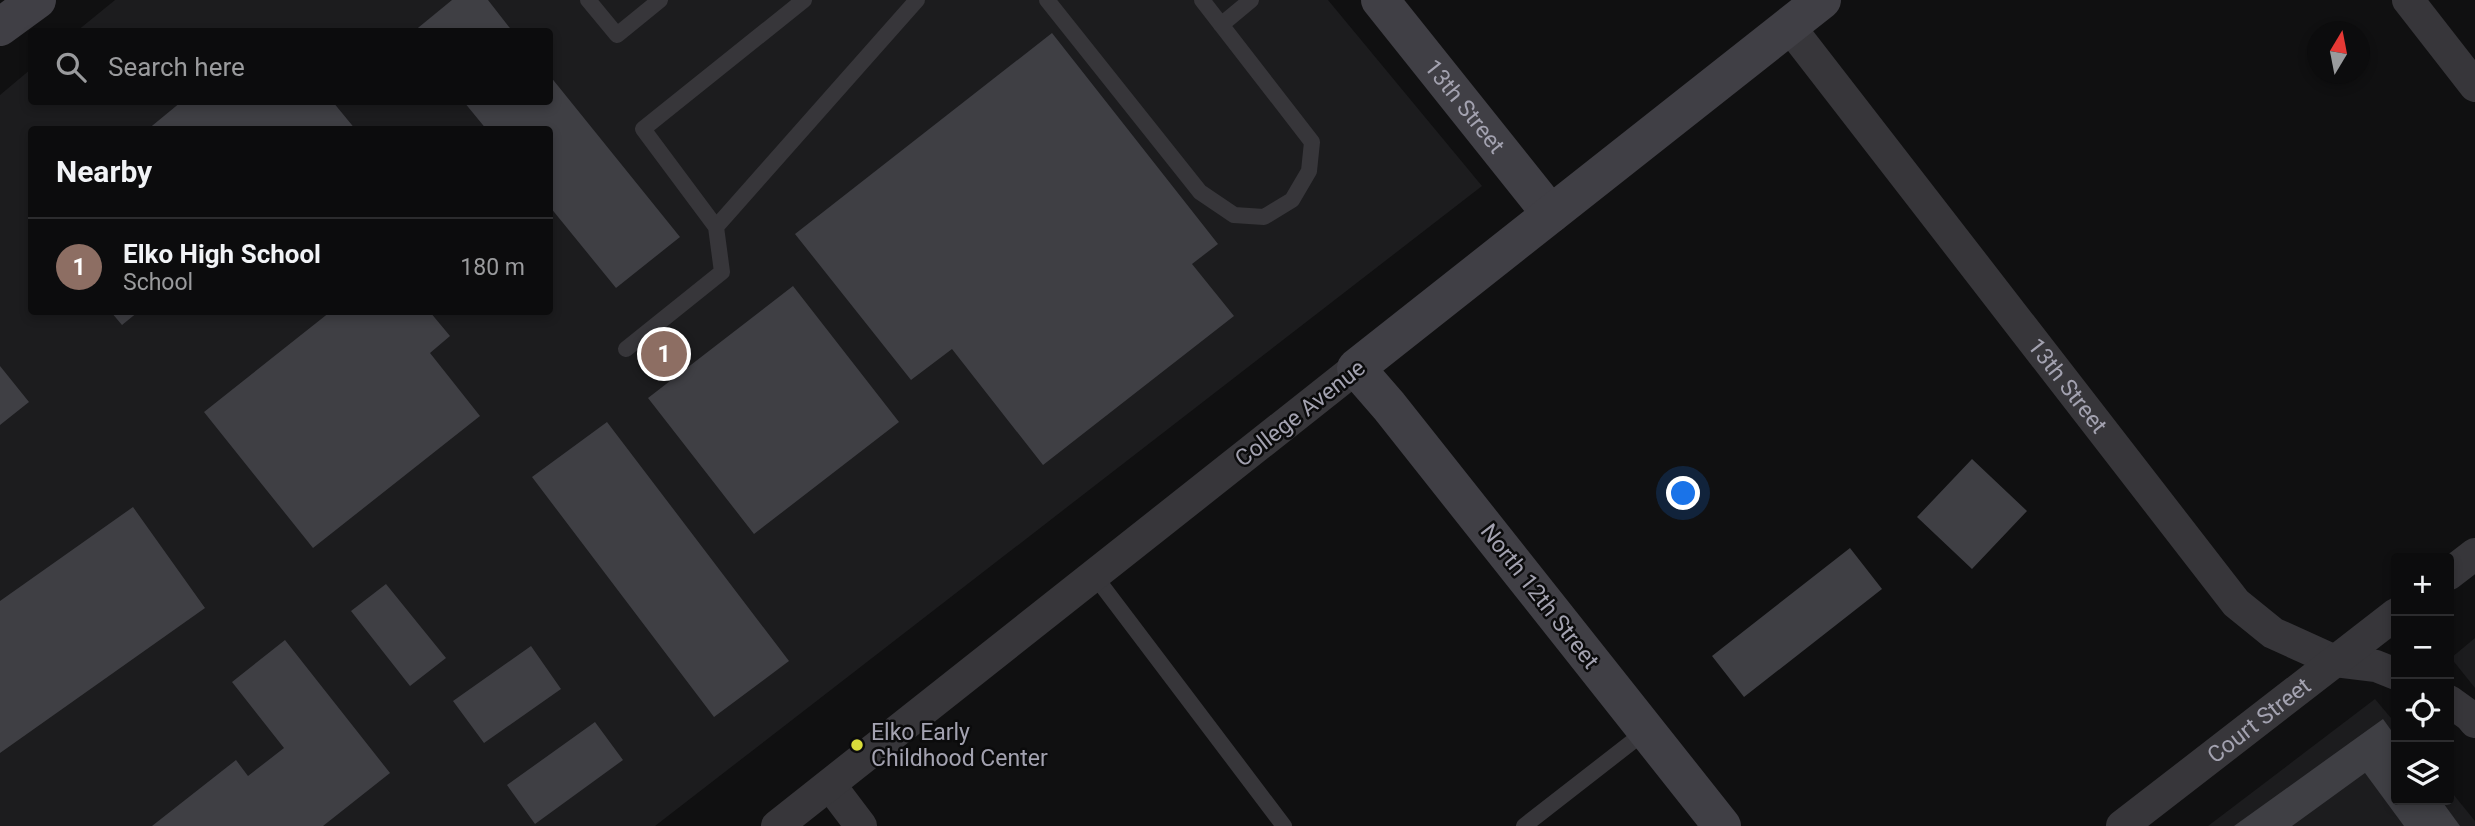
<!DOCTYPE html>
<html lang="en">
<head>
<meta charset="utf-8">
<style>
  :root { --surface:#0c0c0d; --page:#151516; --text:#f1f3f6; --muted:#9a9b9d; --line:#2c2c2e; --accent:#d9dd3b }
  body { margin:0; font-family:Roboto,sans-serif; background:var(--page); color:var(--text) }
  .controls { position:absolute; right:21px; bottom:21px; display:grid; overflow:hidden; border-radius:7px; box-shadow:0 4px 10px #0003 }
  .controls button { width:63px; height:63px; display:grid; place-items:center; padding:0; border:0; border-bottom:2px solid var(--line); background:var(--surface); color:var(--text); font:35px sans-serif }
  .compass { position:absolute; left:2307px; top:21px; width:63px; height:63px; border-radius:50%; background:var(--surface); box-shadow:0 4px 10px #0003; rotate:10deg }
  .you { position:absolute; left:1684px; top:494px; width:24px; height:24px; margin:-18px; border:5px solid #fff; border-radius:50%; background:#1a73e8; box-shadow:0 0 0 10px #1a73e833 }
  .badge { display:grid; place-items:center; width:46px; height:46px; border-radius:50%; background:var(--accent); color:#fff; font-size:23px; font-weight:700 }
  .pin { position:absolute; translate:-50% -50%; border:4px solid #fff; box-shadow:0 2px 7px #0006 }
  .list { margin:0; padding:0; list-style:none }
  h2 { display:flex; justify-content:space-between; align-items:center; height:91px; margin:0; padding:0 28px; font-size:30px }
  h2 small { font-size:23px; font-weight:400; color:var(--muted) }
  .list li { display:grid; grid-template-columns:46px 1fr auto; gap:21px; align-items:center; box-sizing:border-box; height:98px; padding:0 28px; border-top:2px solid var(--line) }
  .list b { display:block; font-size:26px; white-space:nowrap }
  .list p { margin:0; font-size:23px; white-space:nowrap; color:var(--muted) }
  .list em { font-size:23px; font-style:normal; color:var(--muted) }
  .icon { flex:none; width:38px; height:38px; fill:none; stroke:currentColor; stroke-width:2; stroke-linecap:round; stroke-linejoin:round }
  .map { position:relative; flex:none; width:2475px; height:826px; overflow:hidden }
  .search { position:absolute; background:var(--surface); box-shadow:0 4px 10px #0003; left:28px; top:28px; width:525px; height:77px; display:flex; align-items:center; gap:18px; box-sizing:border-box; padding:0 24px; border-radius:7px; color:var(--muted); font-size:26px }
  .panel { position:absolute; background:var(--surface); box-shadow:0 4px 10px #0003; left:28px; top:126px; width:525px; height:189px; border-radius:7px }
  .map>svg:first-child { display:block }
  .built { fill:#1c1c1e; fill-rule:evenodd }
  .building { fill:#3f3f44 }
  .lines { fill:none; stroke-linecap:round; stroke-linejoin:round }
  .lane { stroke:#37363a; stroke-width:16 }
  .street { stroke:#37363a; stroke-width:32 }
  .secondary { stroke:#403f45; stroke-width:38 }
  .poi-dot { fill:#d9dd3b; stroke:#0b0b0c; stroke-width:2.5 }
  .labels { text-anchor:middle; stroke-width:5; stroke-linejoin:round; paint-order:stroke }
  .street-label { font-size:23px; fill:#a3a2b0; stroke:#0b0b0c }
  .poi-label { font-size:23px; fill:#a3a2b0; stroke:#0b0b0c; text-anchor:start }
</style>
</head>
<body>
<div class="map">
<svg width="2475" height="826" viewBox="0 0 2475 826">
  <rect width="100%" height="100%" fill="#101011"/>
  <path class="built" d="M115,0h1213l154,186 -827,640h-655v-731l31,-26 1,33h518v-70l-473,-1zM32,130h518v182h-518z
    M2475,638v50l-24,-30z
    M2375,699l21,25v76h53v-11l26,32v5h-267z"/>
  <path class="building" d="M452,0h36l25,32h-100z
    M1052,33l166,211 -26,20 42,52 -191,149 -91,-116 -41,31 -116,-146z
    M550,76l130,161 -64,51 -66,-81v-77h-63l-23,-28h86z
    M181,102h152l23,28h-209z
    M793,286l106,136 -145,112 -106,-136z
    M111,312h27l-16,13z
    M330,312h100l20,24 -20,17 50,63 -167,132 -109,-136z
    M0,366l29,36 -29,23z
    M607,422l182,239 -75,56 -182,-240z
    M1972,459l55,52 -55,58 -55,-52z
    M133,507l72,101 -205,145v-152z
    M1850,548l32,41 -138,108 -32,-41z
    M386,584l60,74 -36,28 -59,-75z
    M285,640l105,133 -67,53h-171l84,-66 12,16 36,-28 -52,-66z
    M531,646l30,43 -77,54 -31,-42z
    M2383,719l13,18v63h45l19,26h-56l-39,-53 -73,53h-58z
    M595,722l28,38 -88,64 -28,-39z"/>
  <g class="lines">
    <path class="lane" d="M588,0l29,35 43,-35
      M804,0l-161,129 73,98 201,-227
      M1047,0l153,192 34,23 30,2 28,-17 17,-29 3,-29 -110,-142
      M1221,25l30,-25
      M626,349l96,-77 -6,-45
      M1094,575l190,251
      M1524,826l122,-95"/>
    <g class="street">
      <path d="M2408,0l67,86"/>
      <path id="s1" d="M1789,26l447,577 37,30 62,28 41,5 20,8"/>
      <path d="M2449,574l26,-20"/>
      <path d="M2449,701l21,15 5,6"/>
      <path d="M830,785l31,41"/>
      <path d="M777,826l579,-458"/>
      <path id="s2" d="M2122,826l274,-212"/>
    </g>
    <g class="secondary">
      <path id="s3" d="M1380,0l171,214"/>
      <path d="M0,27l37,-27"/>
      <path d="M1722,826l-333,-420 -33,-38 466,-368"/>
    </g>
  </g>
  <circle class="poi-dot" cx="857" cy="745" r="7"/>
  <g class="labels">
    <g class="street-label">
      <text dy="8" stroke="none"><textPath href="#s3" startOffset="136">13th Street</textPath></text>
      <text dy="8" stroke="none"><textPath href="#s1" startOffset="455">13th Street</textPath></text>
      <text transform="translate(1300 413) rotate(-38)" y="8">College Avenue</text>
      <text transform="translate(1540 596) rotate(52)" y="8">North 12th Street</text>
      <text dy="8" stroke="none"><textPath href="#s2" startOffset="173">Court Street</textPath></text>
    </g>
    <g class="poi-label">
      <text x="871" y="740">Elko Early<tspan x="871" dy="26">Childhood Center</tspan></text>
    </g>
  </g>
</svg>
<div class="controls">
<button>+</button>
<button>−</button>
<button><svg class="icon" aria-label="locate" viewBox="0 0 24 24"><circle cx="12" cy="12" r="6"/><path d="M12 2v4M12 18v4M2 12h4M18 12h4"/></svg></button>
<button><svg class="icon" aria-label="layers" viewBox="0 0 24 24"><path d="M12 4l9 5-9 5-9-5zM3 14l9 5 9-5"/></svg></button>
</div>
<svg class="compass" viewBox="-18 -18 36 36"><path d="M0-13l5 13h-10z" fill="#e53935"/><path d="M0 13l5-13h-10z" fill="#9a9b9d"/></svg>
<div class="you"></div>
<div class="pin badge" style="left:664px;top:354px;background:#8d6e63">1</div>
<div class="search"><svg class="icon" aria-label="search" viewBox="0 0 24 24"><circle cx="10" cy="10" r="6"/><path d="M15 15l6 6"/></svg>Search here</div>
<section class="panel">
<h2>Nearby<small></small></h2>
<ul class="list">
<li><span class="badge" style="background:#8d6e63">1</span><div><b>Elko High School</b><p>School</p></div><em>180 m</em></li>
</ul>
</section>
</div>
</body>
</html>
